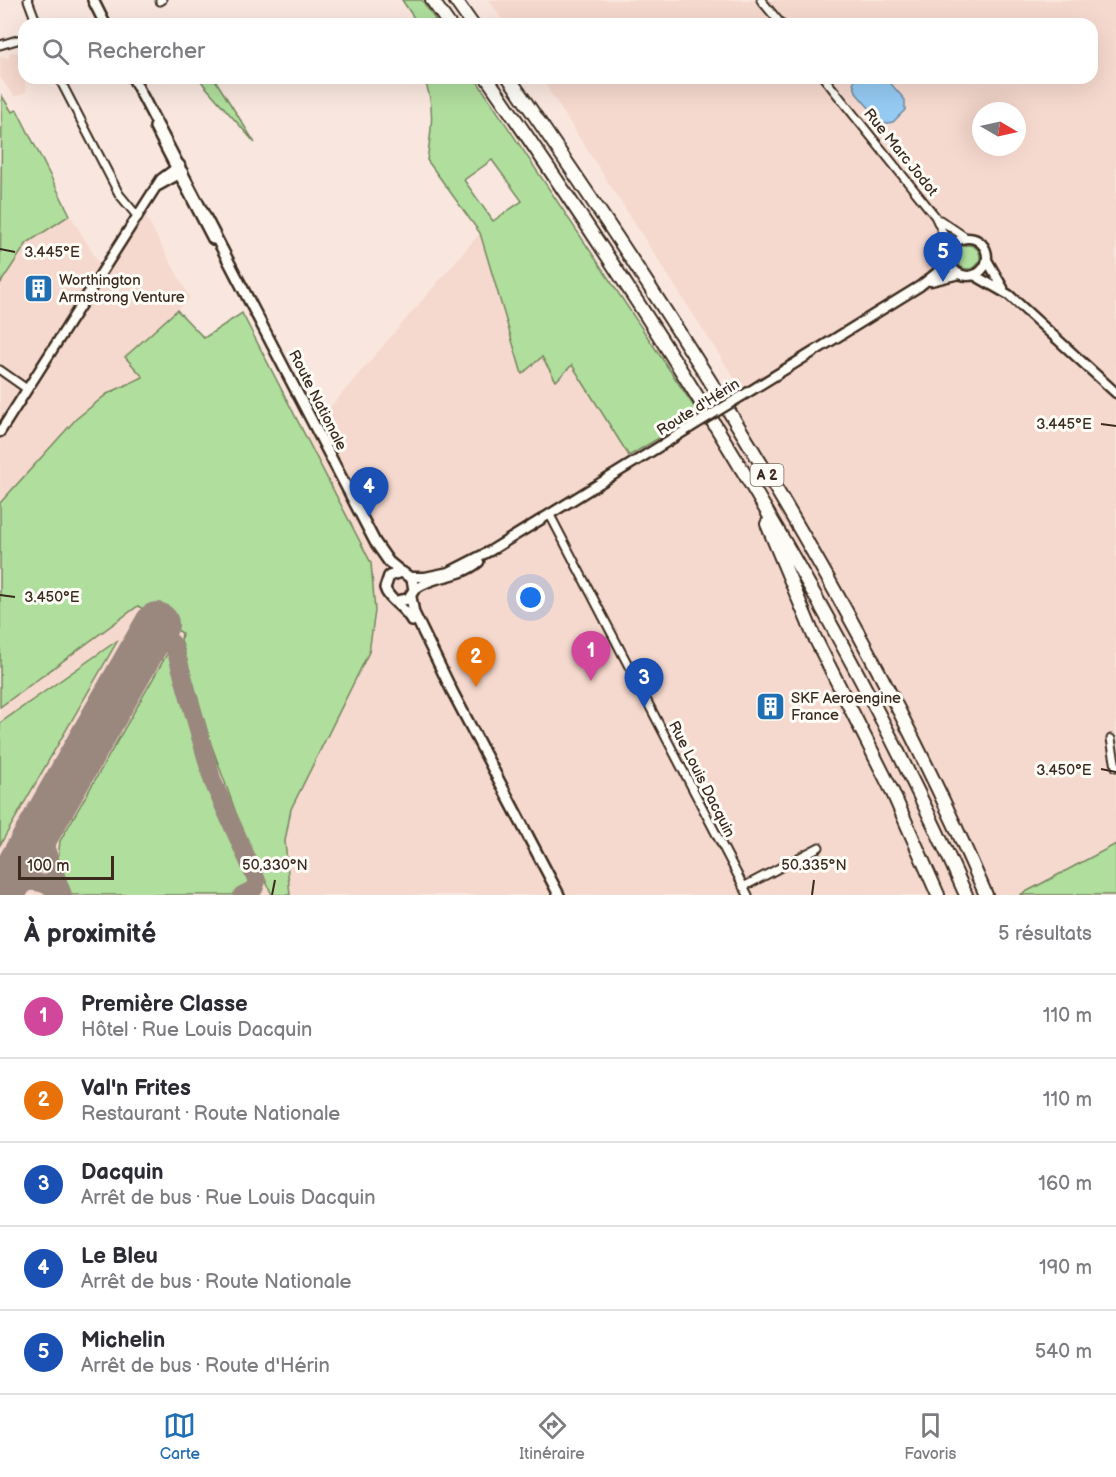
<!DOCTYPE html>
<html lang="fr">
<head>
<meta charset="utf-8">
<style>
  :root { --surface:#fff; --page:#f7f7f7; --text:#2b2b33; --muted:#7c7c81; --line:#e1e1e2; --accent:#1f6fb2 }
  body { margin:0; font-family:"Balsamiq Sans",sans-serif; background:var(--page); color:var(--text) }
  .compass { position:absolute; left:972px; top:102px; width:54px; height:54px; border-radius:50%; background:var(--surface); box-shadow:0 6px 24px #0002; rotate:99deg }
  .scale { position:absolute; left:18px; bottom:15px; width:96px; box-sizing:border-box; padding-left:6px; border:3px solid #3b2a1e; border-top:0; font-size:16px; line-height:21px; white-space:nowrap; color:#3b2a1e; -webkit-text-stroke:4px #fdfcf7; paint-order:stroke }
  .you { position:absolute; left:531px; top:598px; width:21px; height:21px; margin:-15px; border:4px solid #fff; border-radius:50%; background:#1a73e8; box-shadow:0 0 0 9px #1a73e833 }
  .badge { display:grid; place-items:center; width:39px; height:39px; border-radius:50%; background:var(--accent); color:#fff; font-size:20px; font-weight:700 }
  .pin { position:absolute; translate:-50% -50px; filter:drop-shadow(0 2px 3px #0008) }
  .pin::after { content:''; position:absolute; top:32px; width:21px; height:18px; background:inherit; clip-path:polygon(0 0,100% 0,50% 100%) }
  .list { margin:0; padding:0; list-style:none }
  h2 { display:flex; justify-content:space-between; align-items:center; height:78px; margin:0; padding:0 24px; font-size:26px }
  h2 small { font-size:20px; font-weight:400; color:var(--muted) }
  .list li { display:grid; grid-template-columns:39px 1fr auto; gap:18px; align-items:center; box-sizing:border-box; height:84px; padding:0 24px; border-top:2px solid var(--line) }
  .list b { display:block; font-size:22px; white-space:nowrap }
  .list p { margin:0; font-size:20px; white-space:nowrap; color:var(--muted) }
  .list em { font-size:20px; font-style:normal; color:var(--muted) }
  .icon { flex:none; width:33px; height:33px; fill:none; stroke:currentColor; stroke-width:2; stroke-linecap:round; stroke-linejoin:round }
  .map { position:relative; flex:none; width:1116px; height:895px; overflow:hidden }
  .search { position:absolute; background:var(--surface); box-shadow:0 6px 24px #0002; left:18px; right:18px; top:18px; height:66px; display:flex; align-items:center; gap:15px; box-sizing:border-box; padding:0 21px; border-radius:18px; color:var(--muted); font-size:22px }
  .sheet { height:498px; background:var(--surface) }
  nav { display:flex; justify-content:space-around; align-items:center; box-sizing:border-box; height:84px; border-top:2px solid var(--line); background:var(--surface); font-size:16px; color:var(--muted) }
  nav a { display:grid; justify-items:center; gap:3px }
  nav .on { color:var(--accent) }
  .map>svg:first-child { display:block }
  .built { fill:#f6d9ce; fill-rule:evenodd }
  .green { fill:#afde9d; stroke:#75845e; stroke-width:1.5; fill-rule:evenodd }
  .water { fill:#95caf3; stroke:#718a9e; stroke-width:1.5 }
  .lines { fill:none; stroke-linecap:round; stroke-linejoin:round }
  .taxiway { stroke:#9a887e; stroke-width:18 }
  .runway { stroke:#9a887e; stroke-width:44 }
  .minor-casing { stroke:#3b2a1e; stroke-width:11 }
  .tertiary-casing { stroke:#3b2a1e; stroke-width:13 }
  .secondary-casing { stroke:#3b2a1e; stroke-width:14 }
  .motorway-casing { stroke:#3b2a1e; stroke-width:16 }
  .minor { stroke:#fdfcf7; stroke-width:7 }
  .tertiary { stroke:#fdfcf7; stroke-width:8 }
  .secondary { stroke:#fdfcf7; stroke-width:9 }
  .motorway { stroke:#fdfcf7; stroke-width:12 }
  .tertiary-bridge-casing { stroke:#3b2a1e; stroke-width:13; stroke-linecap:butt }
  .tertiary-bridge { stroke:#fdfcf7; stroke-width:8 }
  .ticks { fill:none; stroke:#3b2a1e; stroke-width:2 }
  .labels { text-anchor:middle; stroke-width:6; stroke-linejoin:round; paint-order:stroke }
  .shield { fill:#fdfcf7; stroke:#75695f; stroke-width:1.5 }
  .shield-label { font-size:14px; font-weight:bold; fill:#3b2a1e }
  .street-label { font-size:15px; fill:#3b2a1e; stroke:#fdfcf7 }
  .poi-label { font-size:15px; fill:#3b2a1e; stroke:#fdfcf7; text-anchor:start }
  .ticks-label { font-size:15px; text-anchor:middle; fill:#3b2a1e; stroke:#fdfcf7; stroke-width:6; stroke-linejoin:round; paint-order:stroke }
</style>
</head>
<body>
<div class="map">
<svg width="1116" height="895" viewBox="0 0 1116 895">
  <rect width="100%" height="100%" fill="#f9e7df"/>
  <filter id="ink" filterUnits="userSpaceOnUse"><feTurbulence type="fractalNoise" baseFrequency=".0167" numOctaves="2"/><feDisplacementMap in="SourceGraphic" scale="12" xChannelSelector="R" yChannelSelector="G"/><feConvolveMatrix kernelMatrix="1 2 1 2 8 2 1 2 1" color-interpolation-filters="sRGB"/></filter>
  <g filter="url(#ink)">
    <path class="built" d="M489,0h627v895h-1116v-366l143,-152 -36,17 -31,25 -76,84v-219l27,-41 43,-28 37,61 38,-61 45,83 -13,12 27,28 38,-25 64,122 174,-202 42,141 20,-17 30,8 57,90 112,-66 -200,-311h551v-54h-587zM981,111h36v36h-36z
      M10,52l14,1 1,33 2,5 -12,6 -15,-19v-22l9,2z"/>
    <path class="green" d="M402,0h20l16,24h-20z
      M199,78h15l41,65 -51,-58z
      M426,78h49l224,336 -70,42 -57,-91 -16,16 -14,-24 -20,17 -42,-141 -53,-73c4,-26 9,-56 -3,-80zM492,160l30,41 -29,20 -29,-41z
      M2,96l10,16 5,-2 53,105 -43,28 -27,41z
      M956 257a12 12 0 1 1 24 0a12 12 0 1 1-24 0Z
      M177,310l27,28 38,-25 129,250 4,48 -6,41 -78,157 -6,32 5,54h-18l-36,-82 -25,-69 -30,-104 1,-7 -44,-27 -138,101v-204l76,-84 31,-25 36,-17 -18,-20z
      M118,640l-118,205v-122z
      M170,649l40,134 39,91 1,12 -16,9h-163l-13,-37 2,-17z
      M1116,844v51h-96z"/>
    <path class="water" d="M856,78h30l19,22v10l-12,12 -10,2 -26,-30 -4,-11z"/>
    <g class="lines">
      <path class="taxiway" d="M143,648l9,-8 10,-3 10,6 4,9 37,130 44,99 -3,8 -12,6
        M46,819l-3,22 20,54
        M2,895c19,-17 40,-18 59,0"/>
      <path class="runway" d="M2,895l155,-271"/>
      <defs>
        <path id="minor" d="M28,0l9,24
          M761,0l20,24
          M160,1l2,-1
          M0,45l24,-7
          M59,78l60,116 19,23
          M824,78l111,138 15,32
          M940,220l25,17
          M0,370l27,19
          M550,515l198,380
          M1111,739l5,28
          M743,887l76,-40"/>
        <path id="tertiary" d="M158,186l25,-14
          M949 257a19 19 0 1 1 38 0a19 19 0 1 1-38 0Z
          M987,260l16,28
          M974,275l35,20 107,98
          M931,281l28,-7
          M742,396l178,-110 20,-16 8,-10
          M0,432l161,-253 19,-14
          M411,577h14l24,-5 41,-21 201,-124
          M414,590c18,-15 45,-11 65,-28"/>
        <path id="secondary" d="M93,0l12,24
          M133,78l242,464 14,20 11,9
          M155,127l58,112
          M411,597l3,16 38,78 107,204
          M397,601l11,-2 6,-9 -2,-11 -10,-7 -13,4 -4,12c3,12 19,18 27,33"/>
        <path id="motorway" d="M432,0l17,24
          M455,0l17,24
          M487,78c180,260 350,528 479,817
          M509,78c179,259 352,527 477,817
          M767,524l46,110 79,157 46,104"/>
      </defs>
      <use href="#minor" class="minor-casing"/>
      <use href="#tertiary" class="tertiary-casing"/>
      <use href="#secondary" class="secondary-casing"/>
      <use href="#motorway" class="motorway-casing"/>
      <use href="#minor" class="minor"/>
      <use href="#tertiary" class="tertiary"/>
      <use href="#secondary" class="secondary"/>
      <use href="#motorway" class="motorway"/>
      <defs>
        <path id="tertiary-bridge" d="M691,427l51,-31"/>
      </defs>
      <use href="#tertiary-bridge" class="tertiary-bridge-casing"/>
      <use href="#tertiary-bridge" class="tertiary-bridge"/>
    </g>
  </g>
  <path class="ticks" d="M0,249l15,3M1101,424l15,2M0,595l15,2M1101,769l15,3M272,895l3,-15M812,895l2,-15"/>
  <defs>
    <symbol id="building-square" viewBox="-11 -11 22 22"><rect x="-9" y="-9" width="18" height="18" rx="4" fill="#1f6fb2" stroke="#fdfcf7"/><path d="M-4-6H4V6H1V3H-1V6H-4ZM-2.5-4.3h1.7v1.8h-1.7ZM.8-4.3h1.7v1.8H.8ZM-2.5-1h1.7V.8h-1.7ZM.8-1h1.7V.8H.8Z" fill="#fff"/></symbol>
  </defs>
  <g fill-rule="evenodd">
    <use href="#building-square" x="22" y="272" width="33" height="33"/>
    <use href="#building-square" x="754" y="690" width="33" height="33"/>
  </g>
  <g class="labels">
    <rect class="shield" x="750.5" y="464" width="33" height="22" rx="4.5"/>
    <g class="shield-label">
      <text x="767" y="480">A 2</text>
    </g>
    <g class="street-label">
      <text transform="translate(901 152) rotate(51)" y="5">Rue Marc Jodot</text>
      <text transform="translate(318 400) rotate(63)" y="5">Route Nationale</text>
      <text transform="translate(698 407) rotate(-32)" y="5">Route d'Hérin</text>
      <text transform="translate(702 779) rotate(63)" y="5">Rue Louis Dacquin</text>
    </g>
    <g class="poi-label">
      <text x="59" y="285">Worthington<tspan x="59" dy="17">Armstrong Venture</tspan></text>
      <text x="791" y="703">SKF Aeroengine<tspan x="791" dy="17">France</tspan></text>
    </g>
  </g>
  <g class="ticks-label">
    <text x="52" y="257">3.445°E</text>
    <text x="1064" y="429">3.445°E</text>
    <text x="52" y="602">3.450°E</text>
    <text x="1064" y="775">3.450°E</text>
    <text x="275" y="870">50.330°N</text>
    <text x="814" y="870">50.335°N</text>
  </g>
</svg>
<svg class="compass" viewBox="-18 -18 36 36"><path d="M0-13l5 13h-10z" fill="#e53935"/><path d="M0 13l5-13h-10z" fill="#7c7c81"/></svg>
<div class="scale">100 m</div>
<div class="you"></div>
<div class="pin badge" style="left:591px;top:681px;background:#d1479c">1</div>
<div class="pin badge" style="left:476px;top:687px;background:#e8710a">2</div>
<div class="pin badge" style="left:644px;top:708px;background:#1a4fb4">3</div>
<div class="pin badge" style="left:369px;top:517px;background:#1a4fb4">4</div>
<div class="pin badge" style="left:943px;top:282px;background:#1a4fb4">5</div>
<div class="search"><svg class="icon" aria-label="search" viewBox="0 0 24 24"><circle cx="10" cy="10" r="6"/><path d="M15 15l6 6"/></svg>Rechercher</div>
</div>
<section class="sheet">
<h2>À proximité<small>5 résultats</small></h2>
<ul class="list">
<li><span class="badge" style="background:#d1479c">1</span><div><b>Première Classe</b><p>Hôtel · Rue Louis Dacquin</p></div><em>110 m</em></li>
<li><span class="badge" style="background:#e8710a">2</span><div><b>Val'n Frites</b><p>Restaurant · Route Nationale</p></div><em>110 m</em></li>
<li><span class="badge" style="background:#1a4fb4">3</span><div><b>Dacquin</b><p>Arrêt de bus · Rue Louis Dacquin</p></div><em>160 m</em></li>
<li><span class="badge" style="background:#1a4fb4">4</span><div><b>Le Bleu</b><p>Arrêt de bus · Route Nationale</p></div><em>190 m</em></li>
<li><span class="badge" style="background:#1a4fb4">5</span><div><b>Michelin</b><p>Arrêt de bus · Route d'Hérin</p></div><em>540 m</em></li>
</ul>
</section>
<nav>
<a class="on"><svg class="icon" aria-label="map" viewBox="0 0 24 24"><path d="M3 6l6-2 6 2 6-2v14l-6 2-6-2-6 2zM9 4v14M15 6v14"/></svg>Carte</a>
<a><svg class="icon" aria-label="directions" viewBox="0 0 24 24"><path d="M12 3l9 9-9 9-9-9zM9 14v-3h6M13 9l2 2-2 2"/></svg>Itinéraire</a>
<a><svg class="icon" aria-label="saved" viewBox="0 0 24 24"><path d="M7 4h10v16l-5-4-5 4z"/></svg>Favoris</a>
</nav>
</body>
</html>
